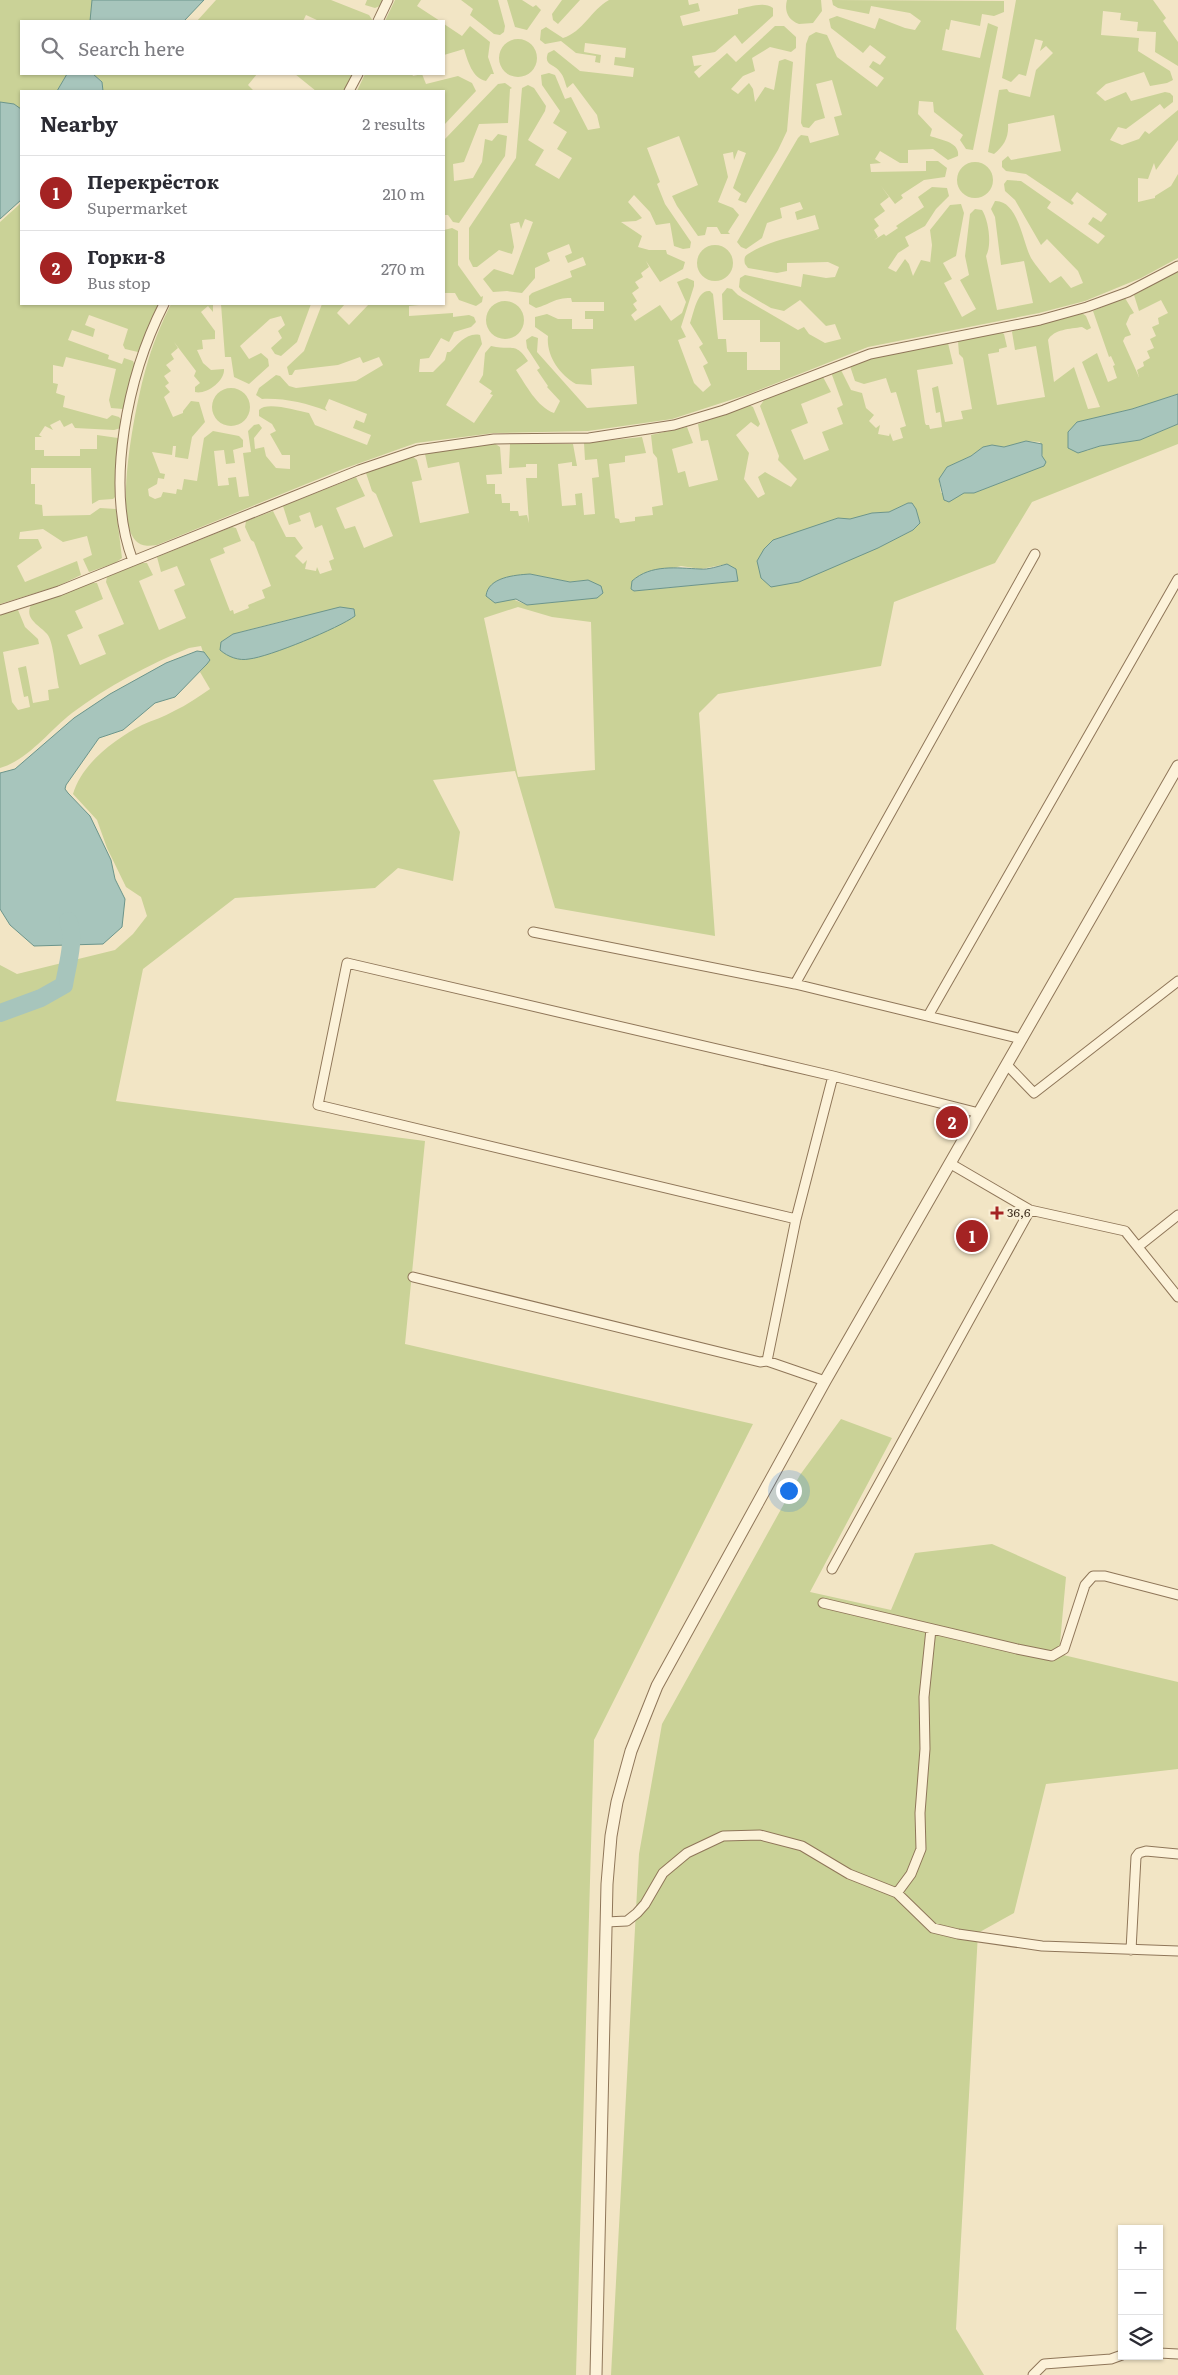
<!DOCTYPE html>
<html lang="en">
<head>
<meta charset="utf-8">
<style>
  :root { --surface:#fff; --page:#f2f2f3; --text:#2b2b33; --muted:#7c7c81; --line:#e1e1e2; --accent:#a42323 }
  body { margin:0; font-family:Literata,serif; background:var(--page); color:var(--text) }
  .controls { position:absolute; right:15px; bottom:15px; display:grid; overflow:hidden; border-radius:0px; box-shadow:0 1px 4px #0004 }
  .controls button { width:45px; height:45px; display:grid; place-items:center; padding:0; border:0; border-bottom:1px solid var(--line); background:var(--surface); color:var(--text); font:25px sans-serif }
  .you { position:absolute; left:788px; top:1490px; width:18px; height:18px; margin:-12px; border:4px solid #fff; border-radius:50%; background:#1a73e8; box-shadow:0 0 0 8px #1a73e833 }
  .badge { display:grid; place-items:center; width:32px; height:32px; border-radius:50%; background:var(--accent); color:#fff; font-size:16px; font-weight:700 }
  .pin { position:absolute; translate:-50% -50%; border:2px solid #fff; box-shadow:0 1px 5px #0006 }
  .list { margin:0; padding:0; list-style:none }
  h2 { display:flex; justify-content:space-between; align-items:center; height:65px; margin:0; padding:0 20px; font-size:21px }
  h2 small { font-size:16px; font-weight:400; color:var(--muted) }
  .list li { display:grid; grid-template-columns:32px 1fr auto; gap:15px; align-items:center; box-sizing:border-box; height:75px; padding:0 20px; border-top:1px solid var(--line) }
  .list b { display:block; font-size:19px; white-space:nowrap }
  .list p { margin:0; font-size:16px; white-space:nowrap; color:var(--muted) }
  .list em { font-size:16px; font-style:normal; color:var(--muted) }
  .icon { flex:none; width:28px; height:28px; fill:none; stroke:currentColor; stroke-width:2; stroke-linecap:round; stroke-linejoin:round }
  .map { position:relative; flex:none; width:1178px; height:2375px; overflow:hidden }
  .search { position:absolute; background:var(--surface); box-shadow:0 1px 4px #0004; left:20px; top:20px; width:425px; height:55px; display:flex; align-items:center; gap:12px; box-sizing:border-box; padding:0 18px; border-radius:0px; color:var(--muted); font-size:19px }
  .panel { position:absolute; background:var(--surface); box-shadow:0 1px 4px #0004; left:20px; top:90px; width:425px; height:215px; border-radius:0px }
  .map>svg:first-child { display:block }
  .green { fill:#cad297; fill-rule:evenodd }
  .water { fill:#a7c5bc; stroke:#6c958b }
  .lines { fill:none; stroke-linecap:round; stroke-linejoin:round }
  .river { stroke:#a7c5bc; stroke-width:18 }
  .minor-casing { stroke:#8f7659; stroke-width:11 }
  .tertiary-casing { stroke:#8f7659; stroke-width:13 }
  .minor { stroke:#fcf2d9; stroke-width:9 }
  .tertiary { stroke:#fcf2d9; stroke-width:11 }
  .poi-dot { fill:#a42323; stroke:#f9efd5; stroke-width:2 }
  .labels { text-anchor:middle; stroke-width:5; stroke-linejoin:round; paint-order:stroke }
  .poi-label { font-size:12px; fill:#3e2e1e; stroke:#f9efd5; text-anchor:start }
</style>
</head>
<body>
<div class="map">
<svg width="1178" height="2375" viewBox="0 0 1178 2375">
  <rect width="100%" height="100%" fill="#f2e5c5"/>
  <path class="green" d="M0,0h115l-14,21h-80v53h47l-11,17h-36v17l-21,4z
    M216,0h115l38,15 4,6h-54l-13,-6 -3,6h-106z
    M367,0h16l-3,6 -5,2 -10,-3z
    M395,0h26l-4,6 23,15h-55z
    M461,0h37l7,26 -1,6 -4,3 -6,-1 -24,-19 3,-6z
    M507,0h15l11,7 3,-2 5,5 -14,20 -12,-3z
    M562,0h18l-22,24 -5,-4 -1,-6z
    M609,0h79l1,5 9,-2 2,8 -20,5 3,10 55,-12v-5c11,-2 26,-8 35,-1v8l-31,28 -7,-9 -20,17 -23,4 2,10 8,-1 -8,7 5,6 28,-25 9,9 39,-36h9l12,11v11l-5,4 -21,-5 -18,11 3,13 -12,5 -12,13 7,5 11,-11 4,6 2,13 10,-15 9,3 5,-29 6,-2 8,3 -6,69 -9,19 -32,53 -8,-3 3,-6 -8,-6 13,-35 -8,-3 -4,10 -1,-8 -10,2 5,23 -10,25 15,6 6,7 -11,17 2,2h-9l-4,-7h-10l-2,8 -7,1 -21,-30 -5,-10 26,-11 -19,-49 -32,12 13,34 -3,2 8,20 26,38 -1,6 -7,1 -9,-3 -4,-23 -14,2 -6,-13 -16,-17 -6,7 14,16 -6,3 -15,1 21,14 -4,11 11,3h17l1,4 18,8 -2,7 -23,13 -14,-21 3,6 -8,6 2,4 -8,5 4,6 -7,5 5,8 -4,3 4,6 -6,5 4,6 25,-16 11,16 11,-8 4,-11 -9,-20 10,-4 7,3v5l-13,41 5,10 -8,3 16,43 9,9 8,-7 -8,-19 5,-3 -9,-16 4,-3 -13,-21c4,-10 7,-34 20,-32l3,3 5,45h8l1,13h20v18h33v-28h-20v-22h-37l-1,-26 5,-6 5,1 6,6 60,35 6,-3 5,7 16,9 16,-4 -6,-15 -9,2 -26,-26 -16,11 -13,-3 -29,-17 -3,-4 1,-9 5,-3 56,12 2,-13 23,4 9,-1 4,-10 -11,-5 -41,1v8l-10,2 -29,-5 -3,-4c-1,-4 -1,-8 3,-10 20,-13 48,-18 71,-25l-4,-14 -18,5 -2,-8 8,-3 -3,-7 -20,6 2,10 -15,5 -5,15 -16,11 -5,-2 -4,-5 61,-104 3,-3 7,1 2,7 29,-8 -5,-18 8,-2 -10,-35 -16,4 9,34 -10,3 -6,7 -6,-1 -2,-4 5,-79 3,-8 7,-4 11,3 10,22 40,30 7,-9 -15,-11 4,-6 7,4 6,-8 -16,-12 -7,8 -32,-25 -2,-9 8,-3 38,13 4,-11 26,10 10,2 6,-9 -11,-8 -39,-7 -2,8 -31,-6 -5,-3 -1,-5 172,1v11l-10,4 -12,-2 -2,12 -29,-6 -2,10 -3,-1 -4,21 38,8 8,-35 10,4 -25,123 -7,-1 -6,-9 3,-5 -29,-23 -1,-10 -14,-1 -1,13 14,15 -2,7c11,4 30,6 28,20l-10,4 -15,-11 -25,1v13h-8l-20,-12 -5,8 6,4 -11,1 1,8 55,-1v-10h12l9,7 -2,9 -21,3 -23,15 2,3 -8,6 -14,-18 8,11 -9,7 5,7 -11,8 5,7 -5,4 4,7 -4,3 10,-6 2,2 12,-8 -2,-2 28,-19 -6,-10 14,-10 15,1 2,8 -13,13 -11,17 -20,11 4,9 -11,7 -10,15 8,4 9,-13 4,5 4,12 8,-16 9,2v2l2,-19 -2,-15 20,-25 11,-1 3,9 -8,43 -13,7 9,16 -8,4 18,34 14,-8 -16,-29 9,-5 -4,-19 5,-42 5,-5 7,1c7,11 10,36 4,46l11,54 36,-7 -9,-42 -23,4 -6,-48 -4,-8 4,-8c23,-1 28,42 36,57 5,8 13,17 19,25l11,-7 10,12 12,-5 -5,-12 -31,-32 -6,6 -26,-45 -10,-9 -1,-7 3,-4 14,1 30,21 -4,6 51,36 7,-8 -17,-12 5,-7 8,5 6,-8 -30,-22 -6,8 3,3 -2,2 -46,-31 -20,-3 -4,-4v-6l6,-5 3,4 50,-9 -7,-36 -46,9c1,13 -4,22 -14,30l-6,-2 11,-62 8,-1 2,3 21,5 6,-27 17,-17 -7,-7 -6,5 3,-10 -8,-2 -9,37 -7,-2 -8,8 -9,-4 14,-78h137l13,18 -3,3 15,21v24l-23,-14 1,-20 -19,-1 1,-9 -18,-2 1,-7 -18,-2 -2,24 38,3 -1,13 32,20 3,9 -6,3 -17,3 -6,-14 -38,12 -10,9 9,8 21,-9 5,9 34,-9 5,1 3,3v6l-9,7 -4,-5 -34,25 -8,-2 -8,13 12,5 17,-6 6,-8 4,3 29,-24v30l-22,30 -2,-7 -6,16 -10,-1v-2v26l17,-4v-2l16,-10 7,-12v84l-37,20 -56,23 -46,12 -171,34 -119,47 -77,25 -84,12 -94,2 -78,10 -73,26 -186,76c-7,1 -15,2 -21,-4 -24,-23 1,-143 10,-173 6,-22 15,-44 25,-64h42v8l-5,-6 -7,6 14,19v8l-13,1 1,9 -6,1 6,13 8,7 13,-1c1,12 -18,26 -29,23v-5l5,-4 -6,-7 2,-5 -22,-29 4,6 -7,6 3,5 -8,6 5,6 -7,5 5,7 -4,3 5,6 -6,5 9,20 10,-4v-2l8,-10 8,1 6,20 -13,15 -4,22 -13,-2 1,-11h-3l-1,9 -20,-3 8,21 5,1 -1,5 -6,-1 -1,6 -9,5 1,7 6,3 6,-2 2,-5 13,2 1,-5 5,1 2,-11 13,2 7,-43 9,-7 26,5 4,4v7l-10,3 2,13 -9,1 -2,-14 -10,1 4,35 11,-1 -1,-7 8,-1 3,20 10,-1 -6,-43 8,-1 -3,-21 6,-6 5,-1 3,4 -8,10 1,11 9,-2 2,9 10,12 14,1v-14h-8l-12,-21 6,-3 -4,-7 -13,-8v-6c8,-9 38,1 50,3l6,12 52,20 4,-10 -18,-7 3,-8 8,3 3,-9 -38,-15 -4,9 2,3c-21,-8 -43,-13 -65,-12l-6,-4 3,-7 17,-13 4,1 9,10 7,2 60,-7 27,-16 -4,-8 -16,6 -3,-6 -22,8 -43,5 -3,5h-3l-2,-8 17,-16 18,-47h23l-8,9 12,12 20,-21h60l-20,2v10l44,-3v4l16,-2 5,2 2,5 -5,5 -17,5 -5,10 -8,-4 -12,20 -9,1 -1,13h14l12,-12 2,-8h3c8,-8 17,-20 30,-17l2,9 -36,61 28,18 19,-28 -3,-1 2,-3 -13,-9 4,-7 2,-22 6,-7c21,5 24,-5 37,15l-12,9c10,15 21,37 38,43l6,-12 -13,-14 1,-1 -11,-16 3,-2 -13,-20 -1,-8 6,-4 6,2 -1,14 50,56 50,-4 -3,-38 -43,3 1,16 -16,-1c-17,-10 -30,-29 -28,-48l-13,-9v-10l12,-3 11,5h14v10h21v-10h-8v-8h19v-9h-32l-1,-4c-17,0 -20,6 -35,10l-7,-4v-8l3,-3 40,-16 -2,-6 16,-6 -3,-8 -15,6 -3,-7 7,-3 -3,-9 -22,9 3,8 -15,7v10l-13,15 -15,-2 -14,1 -10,-13 11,-10 19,6 20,-53 -8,-3 -4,10 -2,-7 -9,2 4,23 -2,7 -13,-4 -22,17h-4l-4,-8v-31l47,-70 6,-70 6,-3 6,3 12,18 -1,5 -17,29 16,10 -9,15 24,14 13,-21 -15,-9 10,-17 -14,-9 7,-12 -18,-26 -1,-10 8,-2 6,2 10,24 6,-2 17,33 12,-2 -3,-13 -24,-32 -6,5c-2,-5 -3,-12 -7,-16 -5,-8 -17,-6 -12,-19l6,-3 26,21 53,6 1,-9 -20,-3 1,-8 10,1 1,-10 -41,-5 -1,9 17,3 -1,8 -5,-1 1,-6 -20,-3 -15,-12 -16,3 -5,-4 1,-10 5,-3 17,11c20,-6 28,-28 46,-38z
    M787,0h34l1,11 -9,12 -14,1c-11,-4 -15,-13 -12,-24z
    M444,24l18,12 8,-10 20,16 -2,15 6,17h-3l-5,7c-14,-3 -18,-20 -22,-32l-20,6z
    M499 58a19 19 0 1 1 38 0a19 19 0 1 1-38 0Z
    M93,74h164l-9,11 6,6h-151l-1,-9z
    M295,74h58l-8,17h-29z
    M365,74h47l1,2 9,-2 4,10 32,-8 14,7 4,8 -32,34v-34h-87z
    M505,83l7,5 -2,1 -2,34 -29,1 -15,38 -11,2 1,17 19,-3 9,-16 3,-23 7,2 6,-7 9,2 -2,20 -46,67 -6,-1 -5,-7h-4v-75l54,-56z
    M957 180a18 18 0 1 1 36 0a18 18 0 1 1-36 0Z
    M21,203v101l137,1 -20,47 -13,-3 -2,-4 5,-16 -39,-14 -4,10 10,4 -2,8 -21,-7 -4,10 41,15 -1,4 14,5 2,-6 9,3 2,5 -12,43 -12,-1 -2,-8 7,-31 -50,-12 -3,10 -10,-2v18l5,1 -2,9 9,3 -2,11 44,12 5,-4 7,2 3,4 -1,7 -7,2 -39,-2 -3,-5 -8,4 -4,-7 -10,5 3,5 -8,-4 -6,9 3,2h-7v13h9v6h36v-7h17v-14l21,3 -2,58 -3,3 -14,1 -7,4 -1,-36h-60v16h4v20l7,1 1,11 47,-1 10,-7 16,1 6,49 -7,5 -26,9 -6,-13 9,-4 -5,-19 -24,6 -20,-13 -23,3 -1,7h19l4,9 -25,18 8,16 52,-21 4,14 -23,11 -58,18v-382z
    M452,228l6,3v34l23,32 2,-1 -1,6 -6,4 -17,-6 -4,-7h-11v-63z
    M697 263a18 18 0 1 1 36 0a18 18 0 1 1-36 0Z
    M1178,271v123l-46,15 -55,13 9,29 14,-5 40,-6 38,-16v20l-146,58 -37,61 -101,39 -13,64 -163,28 -19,19 16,223 -160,-28 -40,-137 -82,9 27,52 -7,49 -55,-13 -23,20 -140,10 -92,71 -27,132 309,40 -20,203 348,80 -159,316 -18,635h-576v-1410l17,9 98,-24 18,-16 14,-18 -6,-19 -15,-10 -19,-39 -10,-28 -24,-26c9,-31 42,-55 69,-69 11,-5 22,-8 32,-14 13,-6 24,-14 36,-22l-10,-17 7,-8 -6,-18 -12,2c-41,17 -81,38 -117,65 -23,18 -44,47 -72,55v-154l18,-4 7,17 13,12 1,5 -36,8 9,50 6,8 12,-3 -2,-11 -4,1 -6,-29 8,-2 7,37 16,-3 -1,-10 11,-2c-3,-13 -5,-41 -10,-51 -5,-10 -26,-16 -18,-32l59,-22h7l6,16 -28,12 8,17 -16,7 13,30 26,-11 -8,-19 26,-11 -18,-42 1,-5 34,-14h6l6,12 -14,6 20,49 27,-12 -12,-28 11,-5 -8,-19 -16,6 -4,-15 75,-30 4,1 5,13 -18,7 2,5 -15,6 20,52 3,-1 1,4 15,-6 -1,-3 17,-7 -3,-8 9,-4 -17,-44 -3,-2 -6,-13 1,-6 27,-10 13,26h9l8,11 -8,8 8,8 4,-4 -2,9 11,2 1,-4 3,7 12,-4 -3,-9 5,-2 -12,-34 -7,3 -5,-16 -11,4 2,5 -12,4 -6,-19 73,-29 9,19 -29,12 9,21 10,-3 9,22 29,-12 -17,-42 -4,-3 -6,-18 46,-17 5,4 5,20 -10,2 8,41 49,-10 -10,-51 -31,6 -3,-14 69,-11 6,4 2,27 -16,1 1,9h8v10h6l1,9h8v8h8l1,5 8,-1 2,8 -3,-45h11v-14h-11v3l-17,1 1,-24h63l4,22h-5v-4l-14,2 4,42 14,-1 -1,-11 7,-1 2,22 11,-1 -3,-36 7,-1 -2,-18 -12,1 -1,-17 58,-6 4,16 -21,3v6l-16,2 6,54 4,1 1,4 15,-2v-4l18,-2 -1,-8 11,-2 -6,-47 -4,-5 -2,-18 36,-8 6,16 -21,6 6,24 7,-2 4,16 29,-7 -10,-40 -7,1 -3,-17 51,-19 4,2 7,17 -2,3 -7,-5 -15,13 13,18 -5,26 14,19 7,-4 -7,-17 7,-5 26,15 6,-8 -19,-19 1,-4 -19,-50 4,-6 55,-23h4l8,15 -30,12 7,19 -17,7 13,30 25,-10 -7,-18 21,-8 -6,-16 6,-3 -11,-30v-2l9,-3 10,20 11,3 4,15 8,7 -5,6 7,7 4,-3 -2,9 11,2 1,-3 3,8 10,-3 -3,-10 6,-2 -10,-34 -5,1 -5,-15 -22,6 -9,-3 -5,-15 21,-8 77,-15 5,21 -36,6 8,53 1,2h3l1,4 12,-2 -2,-15 -4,1 -4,-25 6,-2 7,36 18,-3 -2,-8 11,-2 -9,-51 -4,-4 -1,-13 43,-9 3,2 3,13 -8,2v3l-11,2 9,51 48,-8 -9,-51 -21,4 -3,-18 2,-3 68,-16 4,3 5,12 -4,2 -5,-3c-12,2 -28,2 -34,13l6,42 20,-15 14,42 12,-2 -18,-45 15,-9 11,29 9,-4 -4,-12 2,-1 -4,-9 -2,1 -16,-46 28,-12 4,-1 9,15 -4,2 -4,9 5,11 -6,2 -2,4 16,36 -2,-7 7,-4 -1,-4 7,-4 -3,-7 7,-3 -4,-9 6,-3 -4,-9 7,-3 -1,-6 10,-5 -7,-13 -22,11 -5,-16zM1026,441l14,1 3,16 -36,22 -33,13h-33l-2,-14 8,-12 24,-11 12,-9 9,-2 12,2zM908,503h4l4,6 4,14 -7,7 -35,18 -51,-26 11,-4 12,2 22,-7 17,-1zM727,564l11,17 -104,10 36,-22 11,-3 20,3zM530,574l40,8 18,-2 4,2 5,16 -70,7 -39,-16 7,-5zM518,607l34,10 39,5 4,148 -77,7 -34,-159zM295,618l-74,24 12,-8z
    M486 320a19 19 0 1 1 38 0a19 19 0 1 1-38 0Z
    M221,304h90l-14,38 -16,14 -6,-2 -4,-6 11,-10 -4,-7 7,-6 -4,-9 -11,3 -30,27 9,13 12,-6 7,6 1,7 -20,18 -15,-7 -3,-20h-6z
    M212 407a19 19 0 1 1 38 0a19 19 0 1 1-38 0Z
    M841,1419l51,19 -82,154 81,18 24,-57 77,-9 74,33 -7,77 119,28v87l-132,15 -32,129 -36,20 -22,396 28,46h-373l28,-521 23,-130 138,-249z"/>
  <path class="water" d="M92,0h112l-20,21h-94z
    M67,74h26l9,8 1,9h-46z
    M0,102l14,2 7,5v91l-21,19z
    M1178,394v30l-38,16 -40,6 -22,7 -10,-5v-16l9,-10 55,-13z
    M1026,441l16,3v12l4,6 -2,4 -70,27h-10l-15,9 -5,-2 -5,-21 8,-12 24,-11 12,-9 9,-2 12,2z
    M908,503h4l4,6 4,14 -7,7 -35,18 -79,34 -28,5 -10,-9 -4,-17 7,-12 9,-9 65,-22 12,1 22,-6 17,-1z
    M727,564l9,5 2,12 -104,10 -3,-2 1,-8c19,-17 45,-13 68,-12 8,1 19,-3 27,-5z
    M530,574l40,8 18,-2 13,6 2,7 -6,5 -70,7 -11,-6 -21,4 -9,-7c2,-19 29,-21 44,-22z
    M340,607l14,2 1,7c-16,12 -86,41 -106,43 -10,2 -21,-2 -29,-9l1,-8 12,-8z
    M197,651l7,1 6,8 -3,4 -32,33 -20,6 -32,27 -24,8 -33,47 -1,4 3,4 22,23 21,44 4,19 10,20 -3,28 -19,17 -69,2 -24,-21 -10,-16v-136l15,-4 59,-51 36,-24 56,-31z"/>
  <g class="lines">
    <path class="river" d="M0,1013l41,-15 23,-13c3,-19 12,-47 4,-64"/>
    <defs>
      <path id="minor" d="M378,21l10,-21
        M349,91l9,-17
        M133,561l226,-91 59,-20 76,-11 95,-1 85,-13 50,-15 146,-56 170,-34 47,-13 41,-15 50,-26
        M0,610l59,-19 74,-30c-29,-76 -5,-186 31,-257
        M533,932l262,52 227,55
        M795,984l240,-430
        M928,1016l250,-437
        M1008,1066l26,27 144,-112
        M951,1164l79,46
        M796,1219l-478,-114 29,-142 486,113 146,37
        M1139,1246l39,-31
        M413,1277l347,85 7,-1 58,20
        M767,1361l29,-142 37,-143
        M832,1569l198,-359 95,21 53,66
        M823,1603l194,46 35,7 12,-7 21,-64 8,-9h12l73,19
        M897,1893l14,-19 10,-25 -1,-36 5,-64 -1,-52 7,-68
        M606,1922l21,-1 10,-8 8,-9 18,-31 24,-20 36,-17 37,-1 42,11 47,28 48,19 36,35 25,6 84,12 136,5
        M1131,1950l5,-93 3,-4 7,-2 32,3
        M1159,2353l19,1
        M1033,2375l11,-11 67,-5 11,-4"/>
      <path id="tertiary" d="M596,2375l11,-491 4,-48 6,-34 14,-51 26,-65 168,-305 353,-615"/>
    </defs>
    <use href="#minor" class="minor-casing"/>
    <use href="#tertiary" class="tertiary-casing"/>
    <use href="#minor" class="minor"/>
    <use href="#tertiary" class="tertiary"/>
  </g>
  <path class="poi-dot" d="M994.5 1205.5h5v5h5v5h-5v5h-5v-5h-5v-5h5z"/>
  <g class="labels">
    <g class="poi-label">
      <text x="1007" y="1217">36,6</text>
    </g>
  </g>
</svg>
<div class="controls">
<button>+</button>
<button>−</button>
<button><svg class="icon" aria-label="layers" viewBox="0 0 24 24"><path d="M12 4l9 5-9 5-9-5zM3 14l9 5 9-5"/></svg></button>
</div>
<div class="you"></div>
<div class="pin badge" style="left:972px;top:1236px">1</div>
<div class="pin badge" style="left:952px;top:1122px">2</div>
<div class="search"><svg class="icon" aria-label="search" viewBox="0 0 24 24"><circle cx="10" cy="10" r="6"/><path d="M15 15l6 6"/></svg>Search here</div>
<section class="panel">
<h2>Nearby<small>2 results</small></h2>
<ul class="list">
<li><span class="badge">1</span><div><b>Перекрёсток</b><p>Supermarket</p></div><em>210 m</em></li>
<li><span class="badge">2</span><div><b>Горки-8</b><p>Bus stop</p></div><em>270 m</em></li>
</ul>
</section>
</div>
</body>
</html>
